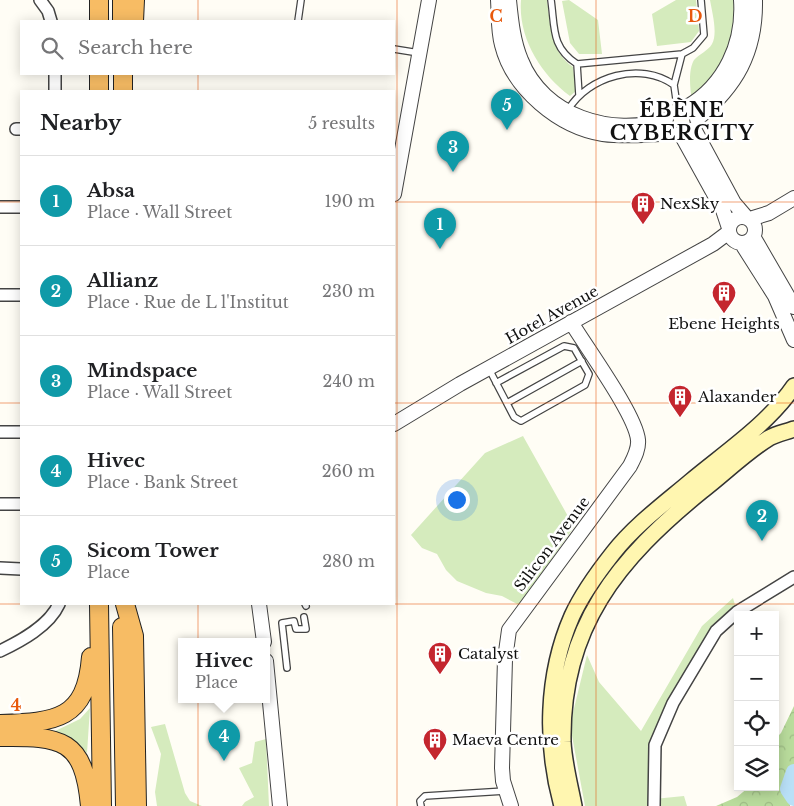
<!DOCTYPE html>
<html lang="en">
<head>
<meta charset="utf-8">
<style>
  :root { --surface:#fff; --page:#f2f2f2; --text:#202124; --muted:#757577; --line:#e0e0e0; --accent:#7c3aed }
  body { margin:0; font-family:"Libre Baskerville",serif; background:var(--page); color:var(--text) }
  .controls { position:absolute; right:15px; bottom:15px; display:grid; overflow:hidden; border-radius:0px; box-shadow:0 2px 12px #0003 }
  .controls button { width:45px; height:45px; display:grid; place-items:center; padding:0; border:0; border-bottom:1px solid var(--line); background:var(--surface); color:var(--text); font:25px sans-serif }
  .you { position:absolute; left:456px; top:499px; width:18px; height:18px; margin:-12px; border:4px solid #fff; border-radius:50%; background:#1a73e8; box-shadow:0 0 0 8px #1a73e833 }
  .badge { display:grid; place-items:center; width:32px; height:32px; border-radius:50%; background:var(--accent); color:#fff; font-size:16px; font-weight:700 }
  .pin { position:absolute; translate:-50% -41px; filter:drop-shadow(0 1px 2px #0008) }
  .pin::after { content:''; position:absolute; top:26px; width:18px; height:15px; background:inherit; clip-path:polygon(0 0,100% 0,50% 100%) }
  .popup { position:absolute; left:178px; top:638px; width:92px; height:65px; box-sizing:border-box; display:grid; place-content:center; border-radius:0px; background:var(--surface); filter:drop-shadow(0 1px 4px #0005); font-size:16px; white-space:nowrap; color:var(--muted) }
  .popup b { font-size:19px; color:var(--text) }
  .popup::after { content:''; position:absolute; left:50%; top:100%; margin-left:-10px; border:10px solid transparent; border-top-color:var(--surface) }
  .list { margin:0; padding:0; list-style:none }
  h2 { display:flex; justify-content:space-between; align-items:center; height:65px; margin:0; padding:0 20px; font-size:21px }
  h2 small { font-size:16px; font-weight:400; color:var(--muted) }
  .list li { display:grid; grid-template-columns:32px 1fr auto; gap:15px; align-items:center; box-sizing:border-box; height:90px; padding:0 20px; border-top:1px solid var(--line) }
  .list b { display:block; font-size:19px; white-space:nowrap }
  .list p { margin:0; font-size:16px; white-space:nowrap; color:var(--muted) }
  .list em { font-size:16px; font-style:normal; color:var(--muted) }
  .icon { flex:none; width:28px; height:28px; fill:none; stroke:currentColor; stroke-width:2; stroke-linecap:round; stroke-linejoin:round }
  .map { position:relative; flex:none; width:794px; height:806px; overflow:hidden }
  .search { position:absolute; background:var(--surface); box-shadow:0 2px 12px #0003; left:20px; top:20px; width:375px; height:55px; display:flex; align-items:center; gap:12px; box-sizing:border-box; padding:0 18px; border-radius:0px; color:var(--muted); font-size:19px }
  .panel { position:absolute; background:var(--surface); box-shadow:0 2px 12px #0003; left:20px; top:90px; width:375px; height:515px; border-radius:0px }
  .map>svg:first-child { display:block }
  .grass { fill:#d5ebbd }
  .forest { fill:url(#forest-crowns) }
  .lines { fill:none; stroke-linecap:round; stroke-linejoin:round }
  .river { stroke:#b9e0f7; stroke-width:16 }
  .service-casing { stroke:#444; stroke-width:8 }
  .minor-casing { stroke:#444; stroke-width:14 }
  .tertiary-casing { stroke:#444; stroke-width:16 }
  .secondary-casing { stroke:#333; stroke-width:18 }
  .trunk-casing { stroke:#222; stroke-width:20 }
  .service { stroke:#fff; stroke-width:5.5 }
  .minor { stroke:#fff; stroke-width:11 }
  .tertiary { stroke:#fff; stroke-width:14 }
  .secondary { stroke:#fff6b0; stroke-width:15 }
  .trunk { stroke:#f7bc64; stroke-width:18 }
  .grid { fill:none; stroke:#e8590c; stroke-width:1; stroke-opacity:0.55 }
  .labels { text-anchor:middle; stroke-width:5; stroke-linejoin:round; paint-order:stroke }
  .poi-label { font-size:15px; fill:#111; stroke:#fff; text-anchor:start }
  .street-label { font-size:15px; fill:#111; stroke:#fff }
  .district-label { font-size:20px; font-weight:bold; letter-spacing:1px; fill:#111; stroke:#fff }
  .grid-label { font-size:16px; text-anchor:middle; font-weight:bold; fill:#e8590c; stroke:#fff; stroke-width:5; stroke-linejoin:round; paint-order:stroke }
</style>
</head>
<body>
<div class="map">
<svg width="794" height="806" viewBox="0 0 794 806">
  <defs>
    <pattern id="forest-crowns" width="20" height="18" patternUnits="userSpaceOnUse" patternTransform="scale(1.25)"><rect width="20" height="18" fill="#b9dc9c"/><path d="M2 6a3 3 0 1 1 6 0M12 15a3 3 0 1 1 6 0" fill="none" stroke="#9ebc85"/></pattern>
  </defs>
  <rect width="100%" height="100%" fill="#fffdf5"/>
  <path class="grass" d="M521,0h26c4,26 3,51 26,67l3,24 -6,5c-30,-22 -52,-59 -49,-96z
    M569,0l29,20 4,34h-23l-9,-11 -8,-42z
    M676,0h20l3,31 -8,11 -34,4 -5,-32z
    M710,0h27l-4,39 -15,33 -26,28c-2,-11 -4,-30 2,-40 5,-6 14,-9 18,-16 6,-11 0,-32 -2,-44z
    M523,436l51,91 -55,78 -17,-9 -16,-3 -29,-12 -11,-11 -9,-16 -15,-6 -11,-13 74,-82z
    M733,598l4,14 -21,19 -61,114 -1,54 30,-3 3,10h-102l-15,-81 17,-70 12,27 42,49 61,-105z
    M90,708l-3,45c-11,-11 -22,-16 -38,-19l31,-15z
    M165,724l20,69 5,8 12,5h-45l-2,-14 6,-38 -10,-27z
    M266,739l3,67h-27l3,-4 9,-5 -15,-29 13,-5 3,-21z"/>
  <path class="forest" d="M794,706v82l-5,10 1,8h-74l21,-9 12,-10h26v-48l6,-6z"/>
  <g class="lines">
    <path class="river" d="M794,772l-6,17 6,9"/>
    <defs>
      <path id="service" d="M551,0c4,28 0,47 26,64l2,31
        M298,21l3,-21
        M394,49l25,4
        M577,64l105,-10
        M674,85l8,-31 11,-6 11,-13 -3,-35
        M568,110c20,-34 73,-49 106,-25l3,21
        M489,369l25,48 7,4 64,-36 4,-11 -15,-26 -10,-2 -68,37
        M507,403l75,-42
        M305,604l1,2
        M287,668l-5,-45 12,-2 2,8h10l-2,-12
        M421,806l-1,-5 5,-5 80,-5"/>
      <path id="minor" d="M40,0l8,11 3,10
        M55,74v17
        M16,129h5
        M0,207h21
        M0,295h21
        M0,432h21
        M0,504h21
        M0,568l21,1
        M0,651c21,-10 49,-25 59,-47
        M654,806l1,-61 18,-42 43,-72 21,-19 57,-35"/>
      <path id="tertiary" d="M498,0c1,15 0,31 4,45 11,44 57,82 101,89 22,3 47,1 69,-1
        M509,0c2,20 4,41 12,60 22,56 91,78 145,59
        M687,107c38,-22 57,-64 54,-107
        M697,119c39,-33 59,-66 58,-119
        M694,129l40,74 12,14
        M682,136l41,74 6,18
        M394,194l35,-194
        M729 230a13 13 0 1 1 26 0a13 13 0 1 1-26 0Z
        M750,219l19,-6 25,-15
        M754,238l40,69
        M742,244l33,52 19,44
        M394,424l66,-40 253,-140 16,-12
        M259,604l5,38
        M266,661l14,145
        M511,806l-8,-25 -1,-13 3,-109 4,-29 121,-164c4,-8 9,-17 8,-26 -2,-25 -52,-93 -67,-118"/>
      <path id="secondary" d="M562,806c-17,-61 -16,-131 10,-190 10,-22 26,-44 41,-63 22,-28 52,-50 78,-72 36,-30 77,-57 103,-95
        M574,806c-4,-21 -10,-43 -11,-64 -2,-115 55,-183 140,-252 21,-16 43,-38 66,-52 7,-4 17,-6 25,-9"/>
      <path id="trunk" d="M99,0v21
        M122,0v21
        M134,21l1,-21
        M123,74v17
        M99,91v-17
        M99,604l3,202
        M125,604l9,32 3,170
        M122,627l3,179
        M0,724c56,-2 86,-4 91,-67
        M0,737c62,-1 84,2 90,69"/>
    </defs>
    <use href="#service" class="service-casing"/>
    <use href="#minor" class="minor-casing"/>
    <use href="#tertiary" class="tertiary-casing"/>
    <use href="#secondary" class="secondary-casing"/>
    <use href="#trunk" class="trunk-casing"/>
    <use href="#service" class="service"/>
    <use href="#minor" class="minor"/>
    <use href="#tertiary" class="tertiary"/>
    <use href="#secondary" class="secondary"/>
    <use href="#trunk" class="trunk"/>
  </g>
  <path class="grid" d="M198,0v21M397,0v806M596,0v806M198,74v17M0,202h21M394,202h400M0,403h21M394,403h400M0,604h794M198,604v202"/>
  <defs>
    <symbol id="building-pin" viewBox="-11 -11 22 30"><path d="M0 17L-7.5 6A9.5 9.5 0 1 1 7.5 6Z" fill="#c4262e" stroke="#fff"/><path d="M-4-6H4V6H1V3H-1V6H-4ZM-2.5-4.3h1.7v1.8h-1.7ZM.8-4.3h1.7v1.8H.8ZM-2.5-1h1.7V.8h-1.7ZM.8-1h1.7V.8H.8Z" fill="#fff"/></symbol>
  </defs>
  <g fill-rule="evenodd">
    <use href="#building-pin" x="629" y="190" width="28" height="38"/>
    <use href="#building-pin" x="710" y="279" width="28" height="38"/>
    <use href="#building-pin" x="666" y="383" width="28" height="38"/>
    <use href="#building-pin" x="426" y="640" width="28" height="38"/>
    <use href="#building-pin" x="421" y="726" width="28" height="38"/>
  </g>
  <g class="labels">
    <g class="poi-label">
      <text x="660" y="209">NexSky</text>
      <text x="724" y="329" text-anchor="middle">Ebene Heights</text>
      <text x="698" y="402">Alaxander</text>
      <text x="458" y="659">Catalyst</text>
      <text x="452" y="745">Maeva Centre</text>
    </g>
    <g class="street-label">
      <text transform="translate(552 315) rotate(-29)" y="5">Hotel Avenue</text>
      <text transform="translate(552 544) rotate(-53)" y="5">Silicon Avenue</text>
    </g>
    <g class="district-label">
      <text x="682" y="117">ÉBÈNE<tspan x="682" dy="23">CYBERCITY</tspan></text>
    </g>
  </g>
  <g class="grid-label">
    <text x="496" y="22">C</text>
    <text x="695" y="22">D</text>
    <text x="16" y="711">4</text>
  </g>
</svg>
<div class="controls">
<button>+</button>
<button>−</button>
<button><svg class="icon" aria-label="locate" viewBox="0 0 24 24"><circle cx="12" cy="12" r="6"/><path d="M12 2v4M12 18v4M2 12h4M18 12h4"/></svg></button>
<button><svg class="icon" aria-label="layers" viewBox="0 0 24 24"><path d="M12 4l9 5-9 5-9-5zM3 14l9 5 9-5"/></svg></button>
</div>
<div class="you"></div>
<div class="pin badge" style="left:440px;top:249px;background:#0f9aa8">1</div>
<div class="pin badge" style="left:762px;top:541px;background:#0f9aa8">2</div>
<div class="pin badge" style="left:453px;top:172px;background:#0f9aa8">3</div>
<div class="pin badge" style="left:224px;top:761px;background:#0f9aa8">4</div>
<div class="popup"><b>Hivec</b>Place</div>
<div class="pin badge" style="left:507px;top:130px;background:#0f9aa8">5</div>
<div class="search"><svg class="icon" aria-label="search" viewBox="0 0 24 24"><circle cx="10" cy="10" r="6"/><path d="M15 15l6 6"/></svg>Search here</div>
<section class="panel">
<h2>Nearby<small>5 results</small></h2>
<ul class="list">
<li><span class="badge" style="background:#0f9aa8">1</span><div><b>Absa</b><p>Place · Wall Street</p></div><em>190 m</em></li>
<li><span class="badge" style="background:#0f9aa8">2</span><div><b>Allianz</b><p>Place · Rue de L l'Institut</p></div><em>230 m</em></li>
<li><span class="badge" style="background:#0f9aa8">3</span><div><b>Mindspace</b><p>Place · Wall Street</p></div><em>240 m</em></li>
<li><span class="badge" style="background:#0f9aa8">4</span><div><b>Hivec</b><p>Place · Bank Street</p></div><em>260 m</em></li>
<li><span class="badge" style="background:#0f9aa8">5</span><div><b>Sicom Tower</b><p>Place</p></div><em>280 m</em></li>
</ul>
</section>
</div>
</body>
</html>
